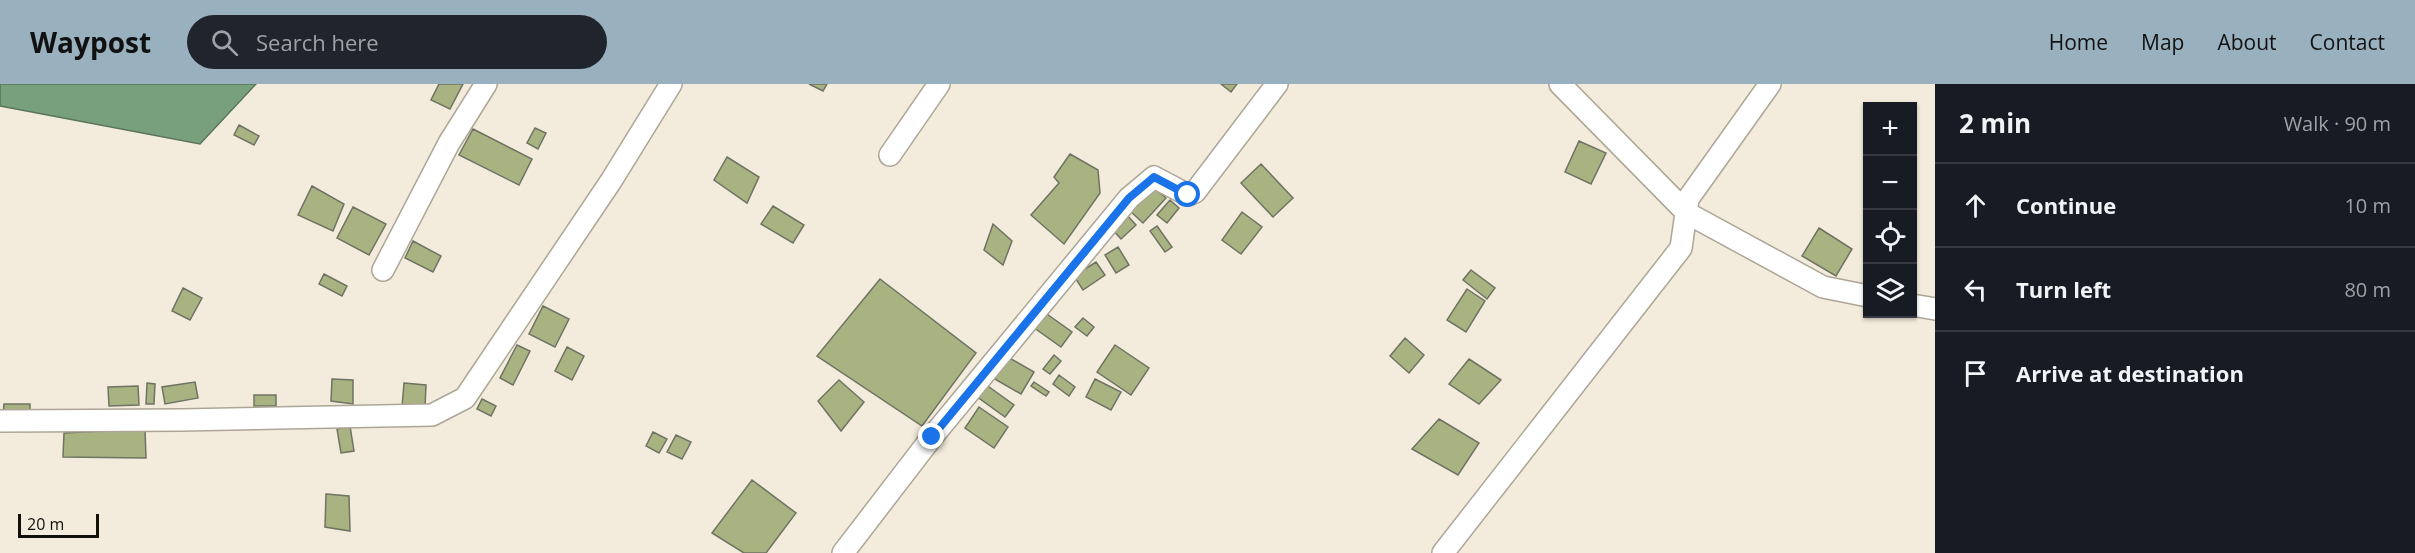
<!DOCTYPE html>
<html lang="en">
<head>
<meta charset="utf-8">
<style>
  :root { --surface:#171b24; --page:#20242c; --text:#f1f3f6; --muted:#9ea1a6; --line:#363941; --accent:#99b0bf }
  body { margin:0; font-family:"Open Sans",sans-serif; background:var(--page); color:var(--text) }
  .controls { position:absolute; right:18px; top:18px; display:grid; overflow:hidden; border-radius:0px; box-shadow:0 2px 4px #0004 }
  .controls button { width:54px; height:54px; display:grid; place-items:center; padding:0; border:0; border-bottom:2px solid var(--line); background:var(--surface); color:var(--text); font:30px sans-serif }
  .scale { position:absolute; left:18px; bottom:15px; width:81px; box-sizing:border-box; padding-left:6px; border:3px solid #12100b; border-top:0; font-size:16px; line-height:21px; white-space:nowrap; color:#12100b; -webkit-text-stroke:4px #f3ecdc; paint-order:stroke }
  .stop { position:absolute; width:18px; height:18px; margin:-14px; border:4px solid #1a73e8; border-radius:50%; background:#fff }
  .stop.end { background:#1a73e8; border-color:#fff; box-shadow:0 2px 6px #0008 }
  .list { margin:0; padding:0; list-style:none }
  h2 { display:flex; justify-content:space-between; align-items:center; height:78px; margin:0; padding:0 24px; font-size:26px }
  h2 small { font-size:20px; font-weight:400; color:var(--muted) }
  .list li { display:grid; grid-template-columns:39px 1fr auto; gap:18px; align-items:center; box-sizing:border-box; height:84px; padding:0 24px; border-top:2px solid var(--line) }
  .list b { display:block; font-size:22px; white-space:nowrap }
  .list em { font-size:20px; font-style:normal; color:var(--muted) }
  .icon { flex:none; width:33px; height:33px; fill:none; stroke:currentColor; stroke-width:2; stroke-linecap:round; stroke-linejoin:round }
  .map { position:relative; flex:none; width:1935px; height:469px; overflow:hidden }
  header { display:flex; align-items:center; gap:36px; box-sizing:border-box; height:84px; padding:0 30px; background:var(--accent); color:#111 }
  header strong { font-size:28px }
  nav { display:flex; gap:33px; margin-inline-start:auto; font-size:21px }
  .search { width:420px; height:54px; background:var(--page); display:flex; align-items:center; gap:15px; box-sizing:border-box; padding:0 21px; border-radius:33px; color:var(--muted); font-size:22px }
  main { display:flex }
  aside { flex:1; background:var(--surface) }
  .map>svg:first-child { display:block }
  .water { fill:#78a07d; stroke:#59755b; stroke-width:1.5 }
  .building { fill:#a9b382; stroke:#6f7364; stroke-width:1.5 }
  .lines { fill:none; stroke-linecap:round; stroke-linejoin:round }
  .street-casing { stroke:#ada697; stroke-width:24 }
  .street { stroke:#fff; stroke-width:21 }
  .route { stroke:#1a73e8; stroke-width:8 }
</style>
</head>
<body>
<header>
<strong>Waypost</strong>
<div class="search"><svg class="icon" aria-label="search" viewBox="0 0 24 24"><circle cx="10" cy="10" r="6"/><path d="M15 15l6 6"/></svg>Search here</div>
<nav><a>Home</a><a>Map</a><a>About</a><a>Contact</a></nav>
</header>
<main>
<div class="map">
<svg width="1935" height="469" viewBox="0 0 1935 469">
  <rect width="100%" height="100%" fill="#f3ecdc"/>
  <path class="water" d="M0,0h256l-56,60 -200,-38z"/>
  <path class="building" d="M439,0h24l-13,25 -19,-9z
    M809,0h18l-4,7z
    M1221,0h16l-6,8z
    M239,41l20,11 -5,9 -20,-10z
    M535,44l11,5 -8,16 -11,-6z
    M473,45l59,30 -13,26 -60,-30z
    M1579,57l27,12 -15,31 -26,-12z
    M1070,70l28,16 2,23 -36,51 -33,-29 28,-32 -5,-6z
    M727,73l32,20 -12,26 -33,-23z
    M1261,80l32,34 -20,19 -32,-34z
    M1151,101l15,13 -23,25 -14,-13z
    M312,102l32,18 -11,27 -35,-16z
    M1170,116l9,8 -12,15 -10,-8z
    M773,122l31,19 -11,18 -32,-19z
    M353,123l33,17 -17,31 -32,-17z
    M1242,128l20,15 -21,27 -19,-14z
    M1126,130l10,11 -15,14 -10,-11z
    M993,140l19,17 -9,24 -19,-15z
    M1157,142l15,21 -7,5 -15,-21z
    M1819,144l33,21 -16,27 -34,-20z
    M413,157l28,15 -8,16 -28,-14z
    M1118,163l11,18 -13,8 -11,-18z
    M1096,178l9,13 -22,15 -9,-14z
    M1471,186l24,18 -8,11 -24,-19z
    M324,190l23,12 -5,10 -23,-12z
    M880,195l96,74 -54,73 -105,-70z
    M183,204l19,10 -12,22 -18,-9z
    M1467,205l18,12 -19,31 -19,-12z
    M543,222l26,13 -14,28 -26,-13z
    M1044,228l28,20 -11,15 -28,-20z
    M1083,234l11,9 -7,9 -12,-9z
    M1405,254l19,17 -15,18 -19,-17z
    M517,261l13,6 -17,34 -13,-7z
    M1115,261l34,23 -18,27 -34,-23z
    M567,263l17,9 -12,24 -17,-9z
    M1054,271l7,6 -11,13 -7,-5z
    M1006,272l28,16 -13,22 -28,-16z
    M1469,275l32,21 -22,24 -30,-20z
    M1059,291l16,12 -6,9 -16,-12z
    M332,295l21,1v24l-22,-3z
    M1095,295l26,13 -10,18 -25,-13z
    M839,296l25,22 -23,29 -23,-30z
    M195,298l3,16 -33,6 -3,-17z
    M1034,298l15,10 -3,4 -15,-10z
    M147,299l8,1 -1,20h-8z
    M404,299l22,2 -1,23 -23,-1z
    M985,300l29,21 -9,12 -29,-21z
    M138,302l1,19 -30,1 -1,-19z
    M254,311h22v11h-22z
    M482,315l14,7 -5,10 -14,-7z
    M4,320h26v12l-27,-1z
    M979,323l29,20 -14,21 -29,-20z
    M1439,335l40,24 -21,32 -46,-26z
    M350,342l4,25 -13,2 -4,-24z
    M145,345l1,29 -83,-1 1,-24z
    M653,348l14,7 -8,14 -13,-7z
    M676,351l15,7 -9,17 -15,-7z
    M752,396l44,33 -30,40h-22l-32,-20z
    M326,410l23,2 1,35 -25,-4z"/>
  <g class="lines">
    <defs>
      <path id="street" d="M1560,0l127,129 136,74 45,9
        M890,71l49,-71
        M383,186l66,-127 37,-59
        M1912,221l23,4
        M0,337l182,-1 250,-5 33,-17 146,-217 60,-97
        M843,469l89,-116 197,-239 25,-21 34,18 7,-3 82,-108
        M1443,469l238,-305 7,-49 82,-115"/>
    </defs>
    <use href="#street" class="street-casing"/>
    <use href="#street" class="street"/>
  </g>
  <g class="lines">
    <path class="route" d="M932,353l197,-239 25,-21 34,18"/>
  </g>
</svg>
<div class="controls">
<button>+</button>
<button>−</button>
<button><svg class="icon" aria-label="locate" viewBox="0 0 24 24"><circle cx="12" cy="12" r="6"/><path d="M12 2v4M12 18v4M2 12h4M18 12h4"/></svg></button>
<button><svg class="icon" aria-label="layers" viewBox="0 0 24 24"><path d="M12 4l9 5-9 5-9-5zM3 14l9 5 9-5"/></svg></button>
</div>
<div class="scale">20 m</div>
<div class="stop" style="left:1188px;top:111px"></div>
<div class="stop end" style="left:932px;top:353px"></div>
</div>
<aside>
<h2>2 min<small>Walk · 90 m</small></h2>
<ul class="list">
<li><svg class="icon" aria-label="ahead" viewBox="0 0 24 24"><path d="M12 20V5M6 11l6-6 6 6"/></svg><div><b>Continue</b></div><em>10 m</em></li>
<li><svg class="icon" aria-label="left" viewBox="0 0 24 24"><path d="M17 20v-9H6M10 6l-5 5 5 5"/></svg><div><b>Turn left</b></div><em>80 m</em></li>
<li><svg class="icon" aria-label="arrive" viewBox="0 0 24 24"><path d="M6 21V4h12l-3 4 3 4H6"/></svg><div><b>Arrive at destination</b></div></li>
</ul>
</aside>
</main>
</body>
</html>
